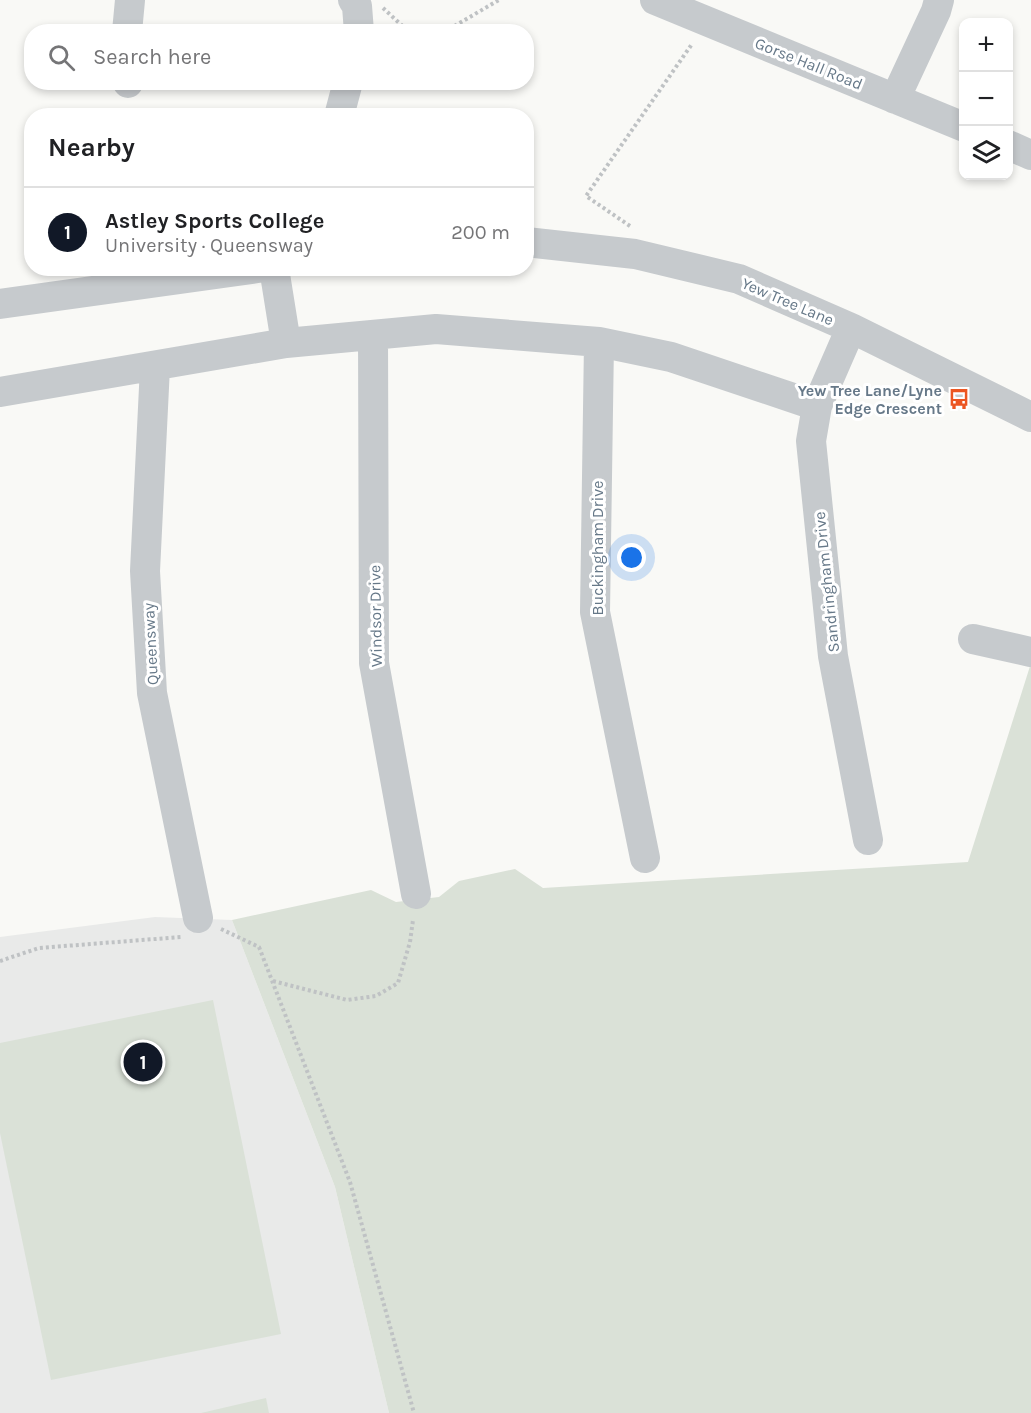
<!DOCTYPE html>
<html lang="en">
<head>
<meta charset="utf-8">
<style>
  :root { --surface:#fff; --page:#f2f2f2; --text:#202124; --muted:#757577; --line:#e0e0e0; --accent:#111827 }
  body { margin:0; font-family:Karla,sans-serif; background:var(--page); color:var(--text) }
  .controls { position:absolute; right:18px; top:18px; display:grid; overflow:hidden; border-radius:12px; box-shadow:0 3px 9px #0003 }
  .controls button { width:54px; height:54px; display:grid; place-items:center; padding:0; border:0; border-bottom:2px solid var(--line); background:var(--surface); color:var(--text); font:30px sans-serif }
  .you { position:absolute; left:632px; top:558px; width:21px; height:21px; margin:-15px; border:4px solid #fff; border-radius:50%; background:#1a73e8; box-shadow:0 0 0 9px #1a73e833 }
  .badge { display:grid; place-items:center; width:39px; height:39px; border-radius:50%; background:var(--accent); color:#fff; font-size:20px; font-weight:700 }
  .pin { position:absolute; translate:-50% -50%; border:3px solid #fff; box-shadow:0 2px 6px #0006 }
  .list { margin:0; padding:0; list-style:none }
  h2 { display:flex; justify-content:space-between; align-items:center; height:78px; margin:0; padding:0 24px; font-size:26px }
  h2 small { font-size:20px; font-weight:400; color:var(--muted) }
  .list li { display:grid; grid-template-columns:39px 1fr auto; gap:18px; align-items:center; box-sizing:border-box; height:90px; padding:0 24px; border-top:2px solid var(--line) }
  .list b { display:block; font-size:22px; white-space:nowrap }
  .list p { margin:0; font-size:20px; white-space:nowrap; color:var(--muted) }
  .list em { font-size:20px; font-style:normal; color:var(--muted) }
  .icon { flex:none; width:33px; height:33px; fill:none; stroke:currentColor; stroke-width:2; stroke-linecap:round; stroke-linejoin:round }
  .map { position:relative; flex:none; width:1031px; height:1413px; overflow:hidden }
  .search { position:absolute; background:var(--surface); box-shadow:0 3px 9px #0003; left:24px; top:24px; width:510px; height:66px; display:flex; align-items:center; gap:15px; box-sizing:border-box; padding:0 21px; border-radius:24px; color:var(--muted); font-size:22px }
  .panel { position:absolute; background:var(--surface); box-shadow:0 3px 9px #0003; left:24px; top:108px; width:510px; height:168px; border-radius:24px }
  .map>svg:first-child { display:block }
  .built { fill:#e9eae9 }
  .green { fill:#dae1d7 }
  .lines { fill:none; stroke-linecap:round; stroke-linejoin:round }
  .path { stroke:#bfc2c4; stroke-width:4; stroke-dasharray:3 3; stroke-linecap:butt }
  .minor { stroke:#c6cacd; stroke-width:30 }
  .labels { text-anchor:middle; stroke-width:6; stroke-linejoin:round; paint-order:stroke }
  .street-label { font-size:16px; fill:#667888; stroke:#fff }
  .poi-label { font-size:16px; font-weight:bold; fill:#667888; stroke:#fff; text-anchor:end }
</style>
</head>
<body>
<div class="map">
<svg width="1031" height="1413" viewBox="0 0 1031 1413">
  <rect width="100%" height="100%" fill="#f9f9f6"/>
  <path class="built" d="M155,917l77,3 103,267 54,226h-389v-476z"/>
  <path class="green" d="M1031,663v750h-642l-54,-226 -103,-267 139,-30 25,12 43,-5 20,-16 56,-12 28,19 425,-26z
    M213,1000l68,334 -230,46 -51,-247v-90z
    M266,1398l3,15h-68z"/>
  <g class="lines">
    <path class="path" d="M383,8l26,24
      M444,32l55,-32
      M630,226l-44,-30 106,-152
      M221,929l38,18 91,235 64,231
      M0,961l39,-13 142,-11
      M273,981l74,19 29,-4 22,-13 12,-41 3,-22"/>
    <path class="minor" d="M353,0l4,6 2,26
      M655,0l309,127
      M127,32l3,-32
      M128,82v1
      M895,99l41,-88 3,-11
      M339,116l9,-34
      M1008,145l23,10
      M526,242l109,12 104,25 112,49 180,89
      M274,268l12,75
      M0,304l258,-36
      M851,328l-34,78 -6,35 22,215 35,184
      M373,335l1,328 42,231
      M599,342l-4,270 50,246
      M155,367l-10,204 7,122 46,225
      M0,392l286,-49 150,-14 163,13 72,15 146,49
      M973,639l58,13"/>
  </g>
  <defs>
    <symbol id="bus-bare" viewBox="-9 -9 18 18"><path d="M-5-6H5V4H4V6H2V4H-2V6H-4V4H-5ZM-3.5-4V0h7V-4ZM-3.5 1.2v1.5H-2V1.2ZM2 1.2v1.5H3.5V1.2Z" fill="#ec5622" stroke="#fff" stroke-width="2.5" paint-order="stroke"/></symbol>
  </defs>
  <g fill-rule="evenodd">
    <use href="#bus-bare" x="944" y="384" width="30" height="30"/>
  </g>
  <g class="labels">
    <g class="street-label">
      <text transform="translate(809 63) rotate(22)" y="6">Gorse Hall Road</text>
      <text transform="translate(788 301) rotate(23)" y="6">Yew Tree Lane</text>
      <text transform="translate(597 548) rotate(-90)" y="6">Buckingham Drive</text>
      <text transform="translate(826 582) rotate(-96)" y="6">Sandringham Drive</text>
      <text transform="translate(375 616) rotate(-91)" y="6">Windsor Drive</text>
      <text transform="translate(150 644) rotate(-93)" y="6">Queensway</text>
    </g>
    <g class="poi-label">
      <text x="942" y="396">Yew Tree Lane/Lyne<tspan x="942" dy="18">Edge Crescent</tspan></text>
    </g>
  </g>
</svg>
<div class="controls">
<button>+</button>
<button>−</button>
<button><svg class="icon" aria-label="layers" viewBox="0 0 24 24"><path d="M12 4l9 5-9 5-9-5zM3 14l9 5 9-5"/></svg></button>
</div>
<div class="you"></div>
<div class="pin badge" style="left:143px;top:1062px">1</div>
<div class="search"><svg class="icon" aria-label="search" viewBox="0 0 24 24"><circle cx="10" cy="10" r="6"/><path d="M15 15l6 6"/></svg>Search here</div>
<section class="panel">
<h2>Nearby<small></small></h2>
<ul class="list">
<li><span class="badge">1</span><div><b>Astley Sports College</b><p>University · Queensway</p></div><em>200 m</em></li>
</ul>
</section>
</div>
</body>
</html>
